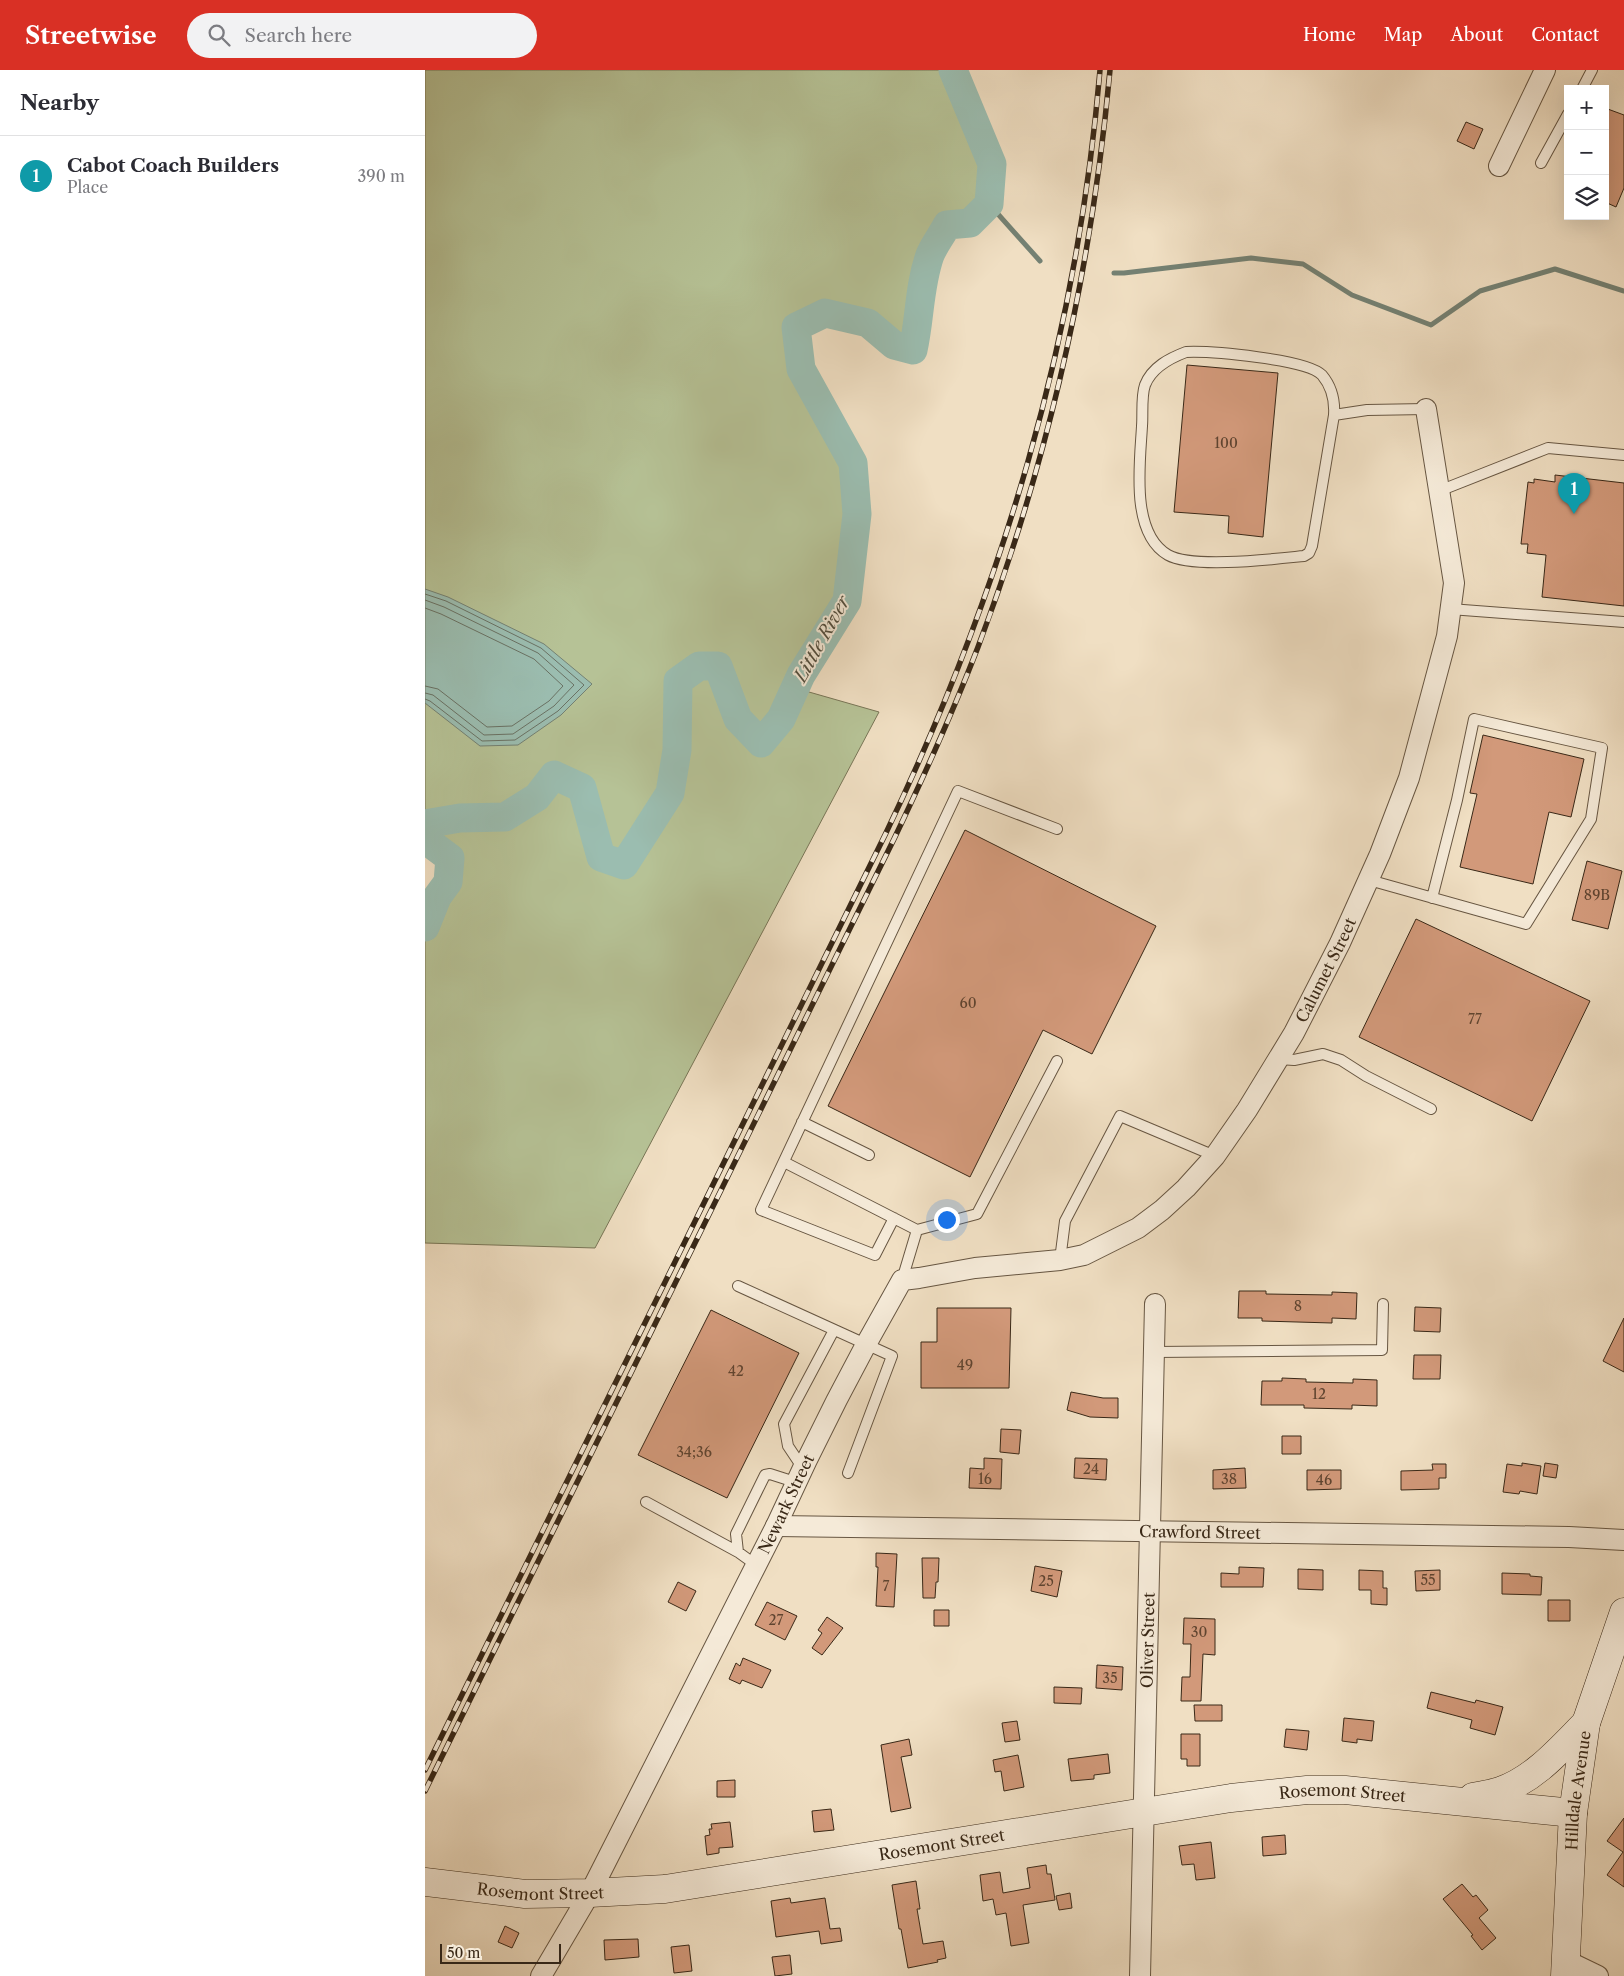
<!DOCTYPE html>
<html lang="en">
<head>
<meta charset="utf-8">
<style>
  :root { --surface:#fff; --page:#f2f2f3; --text:#2b2b33; --muted:#7c7c81; --line:#e1e1e2; --accent:#d93025 }
  body { margin:0; font-family:"Libre Caslon Text",serif; background:var(--page); color:var(--text) }
  .controls { position:absolute; right:15px; top:15px; display:grid; overflow:hidden; border-radius:0px; box-shadow:0 5px 20px #0002 }
  .controls button { width:45px; height:45px; display:grid; place-items:center; padding:0; border:0; border-bottom:1px solid var(--line); background:var(--surface); color:var(--text); font:25px sans-serif }
  .scale { position:absolute; left:15px; bottom:12px; width:121px; box-sizing:border-box; padding-left:5px; border:2px solid #392817; border-top:0; font-size:14px; line-height:18px; white-space:nowrap; color:#392817; -webkit-text-stroke:4px #f5ead8; paint-order:stroke }
  .you { position:absolute; left:521px; top:1149px; width:18px; height:18px; margin:-12px; border:4px solid #fff; border-radius:50%; background:#1a73e8; box-shadow:0 0 0 8px #1a73e833 }
  .badge { display:grid; place-items:center; width:32px; height:32px; border-radius:50%; background:var(--accent); color:#fff; font-size:16px; font-weight:700 }
  .pin { position:absolute; translate:-50% -41px; filter:drop-shadow(0 1px 2px #0008) }
  .pin::after { content:''; position:absolute; top:26px; width:18px; height:15px; background:inherit; clip-path:polygon(0 0,100% 0,50% 100%) }
  .list { margin:0; padding:0; list-style:none }
  h2 { display:flex; justify-content:space-between; align-items:center; height:65px; margin:0; padding:0 20px; font-size:21px }
  h2 small { font-size:16px; font-weight:400; color:var(--muted) }
  .list li { display:grid; grid-template-columns:32px 1fr auto; gap:15px; align-items:center; box-sizing:border-box; height:80px; padding:0 20px; border-top:1px solid var(--line) }
  .list b { display:block; font-size:19px; white-space:nowrap }
  .list p { margin:0; font-size:16px; white-space:nowrap; color:var(--muted) }
  .list em { font-size:16px; font-style:normal; color:var(--muted) }
  .icon { flex:none; width:28px; height:28px; fill:none; stroke:currentColor; stroke-width:2; stroke-linecap:round; stroke-linejoin:round }
  .map { position:relative; flex:none; width:1199px; height:1906px; overflow:hidden }
  header { display:flex; align-items:center; gap:30px; box-sizing:border-box; height:70px; padding:0 25px; background:var(--accent); color:#fff }
  header strong { font-size:24px }
  nav { display:flex; gap:28px; margin-inline-start:auto; font-size:18px }
  .search { width:350px; height:45px; background:var(--page); display:flex; align-items:center; gap:12px; box-sizing:border-box; padding:0 18px; border-radius:28px; color:var(--muted); font-size:19px }
  main { display:flex }
  aside { flex:1; background:var(--surface) }
  .map>svg:first-child { display:block }
  .green { fill:#b6c296; stroke:#787556; fill-rule:evenodd }
  .water { fill:#9bbdb0; stroke:#748173 }
  .lines { fill:none; stroke-linecap:round; stroke-linejoin:round }
  .shore { stroke:#6a7264; stroke-width:1 }
  .stream { stroke:#748173; stroke-width:5 }
  .river { stroke:#9bbdb0; stroke-width:29 }
  .building { fill:#d2997a; stroke:#392817 }
  .lane-casing { stroke:#675642; stroke-width:12 }
  .street-casing { stroke:#675642; stroke-width:22 }
  .secondary-casing { stroke:#392817; stroke-width:29 }
  .lane { stroke:#f5ead8; stroke-width:10 }
  .street { stroke:#f5ead8; stroke-width:20 }
  .secondary { stroke:#f5ead8; stroke-width:28 }
  .rail-casing { stroke:#392817; stroke-width:5.5 }
  .rail { stroke:#f5ead8; stroke-width:4; stroke-dasharray:11; stroke-linecap:butt }
  .labels { text-anchor:middle; stroke-width:4; stroke-linejoin:round; paint-order:stroke }
  .number-label { font-size:14px; fill:#5f4430 }
  .street-label { font-size:16px; fill:#392817; stroke:#f5ead8 }
  .water-label { font-size:18px; font-style:italic; fill:#524d3d; stroke:#f5ead8 }
</style>
</head>
<body>
<header>
<strong>Streetwise</strong>
<div class="search"><svg class="icon" aria-label="search" viewBox="0 0 24 24"><circle cx="10" cy="10" r="6"/><path d="M15 15l6 6"/></svg>Search here</div>
<nav><a>Home</a><a>Map</a><a>About</a><a>Contact</a></nav>
</header>
<main>
<aside>
<h2>Nearby<small></small></h2>
<ul class="list">
<li><span class="badge" style="background:#0f9aa8">1</span><div><b>Cabot Coach Builders</b><p>Place</p></div><em>390 m</em></li>
</ul>
</aside>
<div class="map">
<svg width="1199" height="1906" viewBox="0 0 1199 1906">
  <rect width="100%" height="100%" fill="#f0dfc3"/>
  <filter id="stains"><feTurbulence type="fractalNoise" baseFrequency=".004" numOctaves="4"/><feColorMatrix values="0 0 0 0 .2 0 0 0 0 .09 0 0 0 0 .02 0 0 0 .5 -.17"/></filter>
  <radialGradient id="worn" r=".72"><stop offset=".6" stop-color="#630" stop-opacity="0"/><stop offset="1" stop-color="#630" stop-opacity=".3"/></radialGradient>
  <path class="green" d="M0,0h527l40,94 -3,40 -19,19 -23,2 -17,30 -17,95 -45,-27 -43,-10 -29,14 5,42 52,94 2,134 -60,91 84,24 -284,536 -170,-5v-316l12,-30 11,-15 2,-24 -23,-17 -2,-13zM367,623l-11,26 -17,20zM252,626v54l-6,34zM308,634l1,1 24,34 -20,-20zM126,708l-14,19 -28,17z"/>
  <path class="water" d="M0,519l23,8 96,47 48,40 -31,31 -43,30 -38,1 -55,-43z"/>
  <g class="lines">
    <path class="shore" d="M0,524l21,7 95,47 43,37 -26,26 -43,29 -33,1 -52,-40 -5,-2
      M0,530l19,7 94,46 36,32 -20,21 -41,28 -29,1 -51,-40 -8,-2
      M0,538l16,6 93,45 29,27 -14,15 -37,25 -25,1 -49,-38 -13,-3"/>
    <path class="stream" d="M564,134l51,57
      M689,203h10l127,-15 52,6 49,31 79,30 49,-34 75,-22 69,22"/>
    <path class="river" d="M0,754l35,-6 45,-1 32,-20 17,-22 28,13 19,69 23,8 46,-72 7,-43 1,-69 21,-15h19l20,53 23,24 20,-24 20,-44 46,-74 10,-87 -4,-51 -52,-94 -5,-42 29,-14 43,10 26,22 19,5c7,-31 6,-64 17,-95 4,-10 12,-20 17,-30l23,-2 19,-19 3,-40 -39,-94
      M0,758l2,13 23,17 -2,24 -11,15 -12,30"/>
  </g>
  <path class="building" d="M1180,38l19,7v73l-8,19 -11,-5z
    M1041,52l17,7 -9,20 -17,-8z
    M762,295l91,8 -15,164 -35,-4 1,-17 -55,-4z
    M1130,405l69,8v123l-82,-9 4,-42 -19,-2 1,-9h-7l7,-62 6,1v-4l21,3z
    M1058,665l101,24 -13,58 -22,-5 -16,72 -73,-17 17,-73 -7,-1z
    M540,760l191,96 -64,128 -49,-24 -73,147 -142,-71z
    M1162,791l35,10 -14,58 -36,-9z
    M991,849l174,82 -58,120 -173,-84z
    M814,1221h27v3l66,1v-3l25,1 -1,26 -24,-1v5l-70,-2v-3h-24z
    M990,1237l26,1 -1,24 -26,-1z
    M512,1238h74l-2,80h-88v-46h16z
    M286,1240l88,43 -72,145 -89,-43z
    M1199,1248v54l-21,-11z
    M989,1285h27l-1,24h-27z
    M857,1308l24,1v3l47,1v-4l24,1v26l-25,-1v4l-48,-1v-3h-43l1,-24h20z
    M646,1322l32,6h15v20l-28,-1 -23,-7z
    M576,1359l20,1 -2,24 -19,-2z
    M857,1366h19v18h-19z
    M559,1388l18,1 -1,30 -32,-1 1,-20 14,1z
    M650,1388l32,1 -1,21 -32,-2z
    M1097,1393l19,3 -4,28 -17,-3 -1,3 -16,-2 4,-28 15,2z
    M1120,1393l13,2 -2,13 -13,-2z
    M1007,1394h14v14h-7v11l-38,1v-19l32,-1z
    M820,1398l1,20 -33,1v-19z
    M882,1400h34v19l-34,1z
    M451,1483l21,1 -3,53 -18,-1 2,-39h-2z
    M497,1488h17l-1,24h-2l-1,16h-12z
    M610,1496l27,5 -5,26 -26,-6z
    M814,1497l25,1 -1,19h-42v-14l18,1z
    M873,1499l25,1v20l-25,-1z
    M934,1500l24,1v17h4v17l-16,-1v-14h-12z
    M1015,1500v20l-24,1 -1,-20z
    M1077,1503l28,1v2l12,1 -1,18 -39,-1z
    M253,1512l18,9 -10,20 -18,-9z
    M1123,1530h22v21h-22z
    M342,1532l30,14 -12,24 -30,-15z
    M509,1540h15v16h-15z
    M402,1547l16,11 -21,27 -10,-7 10,-15 -4,-3z
    M759,1548l31,1v36l-12,-1 -2,47h-20l1,-24h8l1,-33h-8z
    M318,1588l28,12 -9,18 -20,-8 -2,4 -11,-5 7,-16 4,3z
    M672,1595l26,2 -1,23 -26,-2z
    M629,1617l28,1 -1,16 -27,-1z
    M1006,1622l44,11 1,-3 27,7 -8,28 -25,-7 2,-8 -45,-12z
    M769,1635h28v16h-27z
    M919,1648l30,3 -2,20 -15,-2v4l-15,-2z
    M592,1651l3,19 -15,2 -3,-19z
    M861,1659l23,2 -2,19 -23,-3z
    M756,1664h19v32h-13v-7h-6z
    M484,1669l3,16 -11,2 10,51 -20,4 -10,-67z
    M683,1684l2,19 -16,2v4l-23,2 -3,-22z
    M593,1685l6,32 -20,4 -3,-20 -6,1 -2,-12z
    M310,1710v17h-18v-16z
    M406,1739l3,21 -20,2 -2,-21z
    M1199,1748v69l-17,-12 16,-23 -16,-11z
    M305,1752l3,25 -14,1v5l-12,2 -2,-19 5,-1 -1,-6h3l-1,-5z
    M860,1765l1,19 -23,2 -1,-19z
    M786,1772l4,36 -19,2 -2,-16 -12,1 -3,-19z
    M621,1795l1,9h4l4,26 -32,5 6,38 -18,3 -5,-33 -10,2 -3,-16 -10,2 -3,-26 20,-3 3,21 27,-5 -3,-20z
    M491,1811l4,28h-3l6,35 20,-3 3,17 -9,2 1,2 -30,6 -7,-39h-2l-7,-44z
    M1037,1814l11,13 3,-2 12,15 -9,8 17,20 -14,12 -11,-14 2,-1 -30,-36z
    M645,1823l2,15 -13,2 -3,-14z
    M365,1828l1,5 34,-5 5,31 10,-1 2,13 -21,3 -2,-13 -43,6 -5,-36z
    M80,1856l14,7 -7,15 -14,-6z
    M213,1869l1,18 -34,3 -1,-20z
    M264,1875l3,26 -18,2 -3,-26z
    M365,1885l2,19 -17,2 -3,-19z"/>
  <g class="lines">
    <defs>
      <path id="lane" d="M1157,19l10,-19
        M1116,93l27,-49
        M909,345c1,-15 -2,-28 -12,-40 -15,-16 -112,-24 -136,-23 -16,6 -34,15 -41,33 -4,11 -2,29 -3,41 -2,37 -12,107 26,129 25,14 106,4 136,1l5,-3 3,-7 22,-131 33,-5 59,-1
        M1014,421l109,-43 76,7
        M1025,539l174,13
        M944,810l157,44 65,-105 11,-71 -128,-29 -17,81 -25,98
        M854,989l15,1 29,-6 18,6 25,16 65,33
        M377,1052l67,33
        M359,1092l133,68
        M469,1148l-19,37 -114,-45 197,-419 99,38
        M635,1190l5,-39 55,-105 95,40
        M477,1210l15,-50 60,-16 80,-153
        M313,1216l154,70 -44,117
        M729,1282l228,-2 1,-46
        M377,1397l-14,-21 -4,-22 50,-94
        M221,1432l92,50
        M331,1495l-18,-13 -2,-18 29,-59 5,-1 25,8"/>
      <g id="street">
        <path d="M1074,96l46,-96"/>
        <path id="s1" d="M351,1456l793,11 55,3"/>
        <path d="M1142,1891l31,15"/>
        <path id="s2" d="M116,1906l49,-83 186,-367c38,-84 80,-166 126,-246l17,-2 56,-10 85,-8 24,-5 54,-27 24,-18 24,-22 29,-32 32,-46 47,-77 46,-90 40,-89 29,-76 38,-142 7,-53 -28,-174"/>
        <path id="s3" d="M715,1906l15,-672"/>
      </g>
      <g id="secondary">
        <path d="M1048,1727c9,-2 18,-3 27,-6 35,-12 61,-43 86,-68"/>
        <path id="s4" d="M0,1812l100,12 65,-1 75,-4 566,-91 76,-8h38l228,23"/>
        <path id="s5" d="M1140,1906l8,-163 13,-90 38,-111"/>
      </g>
    </defs>
    <use href="#lane" class="lane-casing"/>
    <use href="#street" class="street-casing"/>
    <use href="#secondary" class="secondary-casing"/>
    <use href="#lane" class="lane"/>
    <use href="#street" class="street"/>
    <use href="#secondary" class="secondary"/>
    <defs>
      <path id="rail" d="M0,1700l460,-935c117,-244 192,-495 215,-765
        M0,1721l469,-952c30,-63 59,-127 84,-192 70,-185 114,-380 132,-577"/>
    </defs>
    <use href="#rail" class="rail-casing"/>
    <use href="#rail" class="rail"/>
  </g>
  <g class="labels">
    <g class="number-label">
      <text x="801" y="378">100</text>
      <text x="1172" y="830">89B</text>
      <text x="543" y="938">60</text>
      <text x="1050" y="954">77</text>
      <text x="873" y="1241">8</text>
      <text x="540" y="1300">49</text>
      <text x="311" y="1306">42</text>
      <text x="894" y="1329">12</text>
      <text x="269" y="1387">34;36</text>
      <text x="666" y="1404">24</text>
      <text x="560" y="1414">16</text>
      <text x="804" y="1414">38</text>
      <text x="899" y="1415">46</text>
      <text x="1003" y="1515">55</text>
      <text x="621" y="1516">25</text>
      <text x="461" y="1521">7</text>
      <text x="351" y="1555">27</text>
      <text x="774" y="1567">30</text>
      <text x="685" y="1613">35</text>
    </g>
    <g class="street-label">
      <text dy="6" stroke="none"><textPath href="#s2" startOffset="1351">Calumet Street</textPath></text>
      <text dy="6" stroke="none"><textPath href="#s2" startOffset="532">Newark Street</textPath></text>
      <text dy="6" stroke="none"><textPath href="#s1" startOffset="424">Crawford Street</textPath></text>
      <text dy="6" stroke="none"><textPath href="#s3" startOffset="336">Oliver Street</textPath></text>
      <text dy="6" stroke="none"><textPath href="#s5" startOffset="186">Hilldale Avenue</textPath></text>
      <text dy="6" stroke="none"><textPath href="#s4" startOffset="926">Rosemont Street</textPath></text>
      <text dy="6" stroke="none"><textPath href="#s4" startOffset="521">Rosemont Street</textPath></text>
      <text dy="6" stroke="none"><textPath href="#s4" startOffset="116">Rosemont Street</textPath></text>
    </g>
    <g class="water-label">
      <text transform="translate(397 569) rotate(-61)" y="6">Little River</text>
    </g>
  </g>
  <rect width="100%" height="100%" filter="url(#stains)"/>
  <rect width="100%" height="100%" fill="url(#worn)"/>
</svg>
<div class="controls">
<button>+</button>
<button>−</button>
<button><svg class="icon" aria-label="layers" viewBox="0 0 24 24"><path d="M12 4l9 5-9 5-9-5zM3 14l9 5 9-5"/></svg></button>
</div>
<div class="scale">50 m</div>
<div class="you"></div>
<div class="pin badge" style="left:1149px;top:444px;background:#0f9aa8">1</div>
</div>
</main>
</body>
</html>
